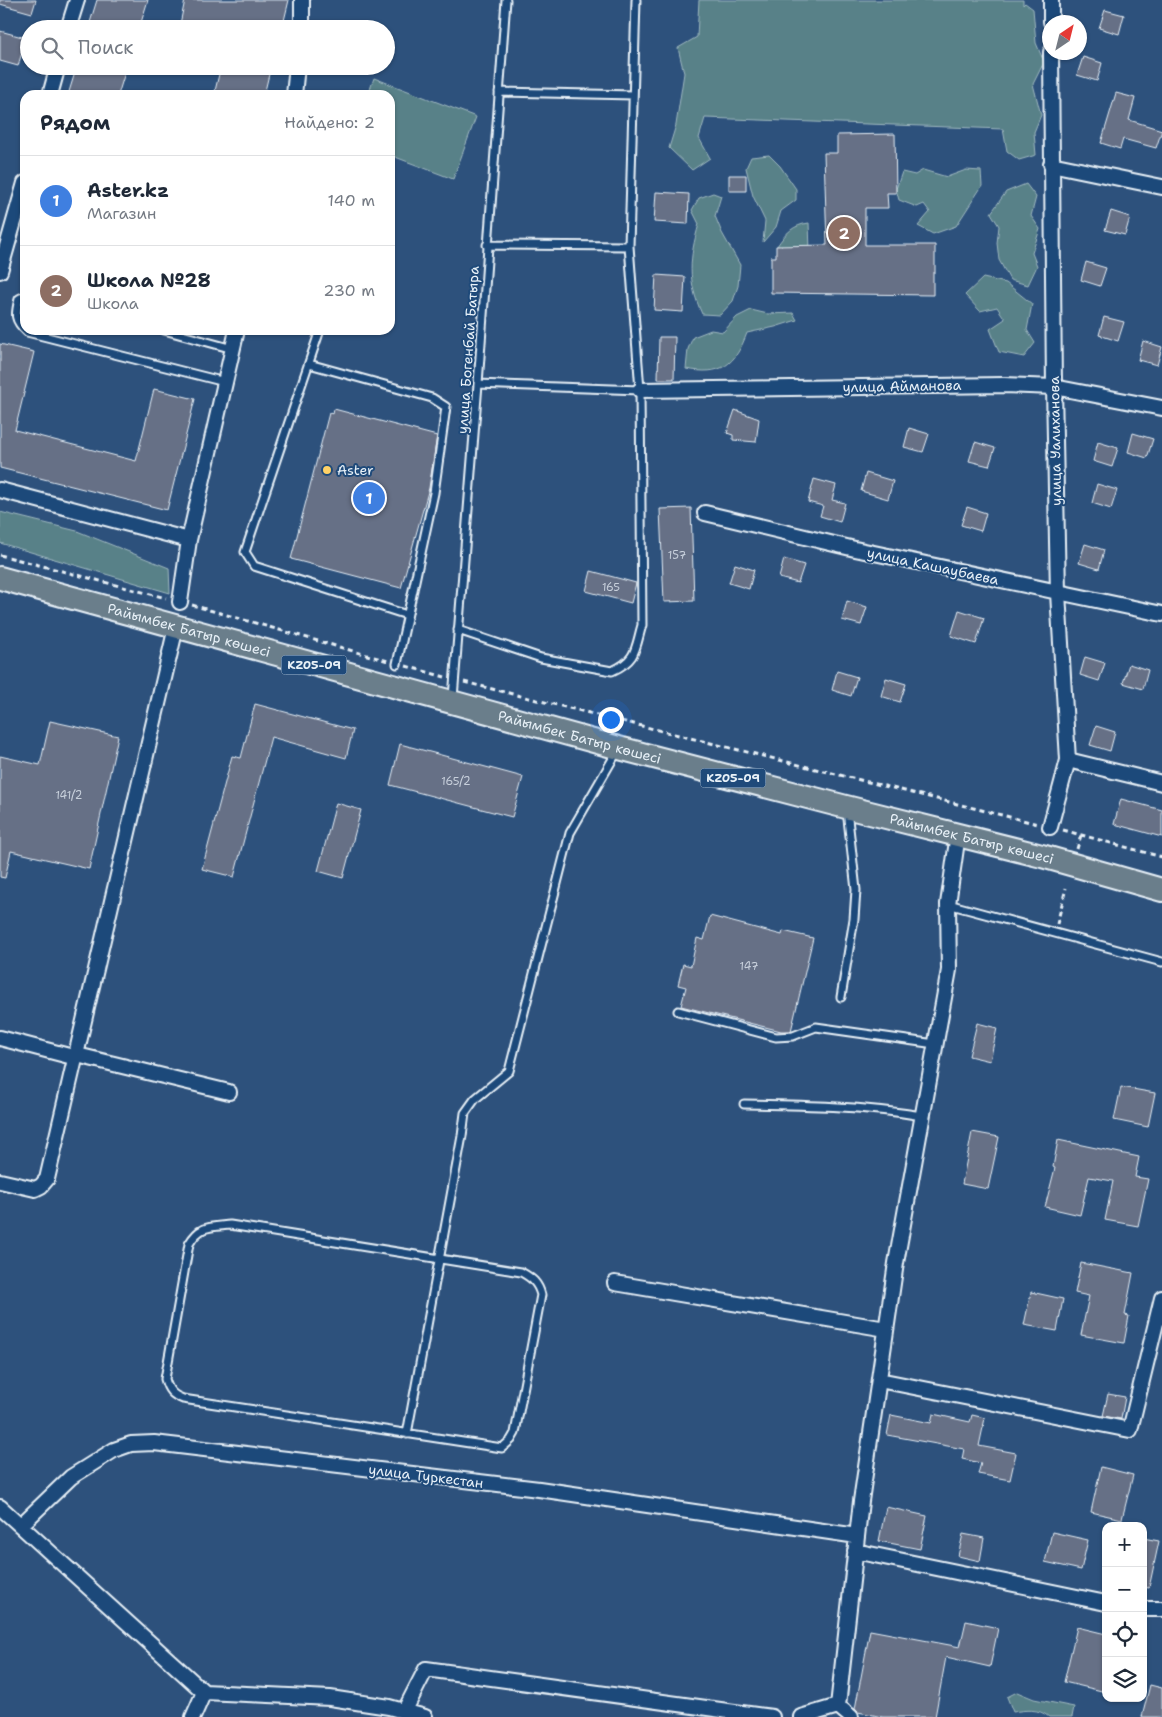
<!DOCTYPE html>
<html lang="ru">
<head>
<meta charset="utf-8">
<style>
  :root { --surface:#fff; --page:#f2f2f3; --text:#1f2937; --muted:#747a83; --line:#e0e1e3; --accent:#84754c }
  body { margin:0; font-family:"Shantell Sans",sans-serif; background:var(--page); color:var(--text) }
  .controls { position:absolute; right:15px; bottom:15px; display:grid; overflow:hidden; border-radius:10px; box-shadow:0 1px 4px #0004 }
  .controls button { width:45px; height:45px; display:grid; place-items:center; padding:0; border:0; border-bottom:1px solid var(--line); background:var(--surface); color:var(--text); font:25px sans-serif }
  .compass { position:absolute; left:1042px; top:15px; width:45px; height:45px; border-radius:50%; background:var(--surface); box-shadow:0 1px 4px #0004; rotate:35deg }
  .you { position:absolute; left:610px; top:719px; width:18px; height:18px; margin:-12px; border:4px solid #fff; border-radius:50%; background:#1a73e8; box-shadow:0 0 0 8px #1a73e833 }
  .badge { display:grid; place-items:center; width:32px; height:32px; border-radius:50%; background:var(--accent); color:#fff; font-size:16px; font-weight:700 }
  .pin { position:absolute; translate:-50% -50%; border:2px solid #fff; box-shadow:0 1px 5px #0006 }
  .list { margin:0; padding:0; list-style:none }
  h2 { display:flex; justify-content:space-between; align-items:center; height:65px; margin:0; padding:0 20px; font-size:21px }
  h2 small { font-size:16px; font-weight:400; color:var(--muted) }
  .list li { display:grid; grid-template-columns:32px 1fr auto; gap:15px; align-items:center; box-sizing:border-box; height:90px; padding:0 20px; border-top:1px solid var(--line) }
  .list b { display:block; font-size:19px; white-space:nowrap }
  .list p { margin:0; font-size:16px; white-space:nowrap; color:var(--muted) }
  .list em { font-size:16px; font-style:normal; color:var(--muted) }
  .icon { flex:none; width:28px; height:28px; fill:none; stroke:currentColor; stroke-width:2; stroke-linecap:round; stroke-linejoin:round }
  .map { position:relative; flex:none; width:1162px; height:1717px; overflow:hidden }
  .search { position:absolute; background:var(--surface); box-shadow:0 1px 4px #0004; left:20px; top:20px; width:375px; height:55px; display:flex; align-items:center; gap:12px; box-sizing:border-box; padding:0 18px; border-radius:28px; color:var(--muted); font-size:19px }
  .panel { position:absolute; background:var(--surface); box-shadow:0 1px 4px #0004; left:20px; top:90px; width:375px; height:245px; border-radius:15px }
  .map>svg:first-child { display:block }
  .green { fill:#588188; stroke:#a0b9c0 }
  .building { fill:#666f86; stroke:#e8f1f8 }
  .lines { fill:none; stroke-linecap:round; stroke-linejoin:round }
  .service-casing { stroke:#e8f1f8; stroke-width:11 }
  .minor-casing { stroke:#e8f1f8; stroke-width:18 }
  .primary-casing { stroke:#e8f1f8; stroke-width:26 }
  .path { stroke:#e8f1f8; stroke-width:3; stroke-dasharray:5 4; stroke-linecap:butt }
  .service { stroke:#1f4a7a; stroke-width:7 }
  .minor { stroke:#1f4a7a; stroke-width:14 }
  .primary { stroke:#6b7e8b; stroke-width:22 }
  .poi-dot { fill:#ffd166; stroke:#1f4a7a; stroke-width:2 }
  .labels { text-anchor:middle; stroke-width:4; stroke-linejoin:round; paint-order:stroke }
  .number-label { font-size:11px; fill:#c8d0dc }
  .shield { fill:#1f4a7a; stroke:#acbfd2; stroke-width:1 }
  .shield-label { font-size:12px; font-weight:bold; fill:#e8f1f8 }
  .street-label { font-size:14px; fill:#e8f1f8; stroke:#1f4a7a }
  .poi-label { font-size:14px; fill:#e8f1f8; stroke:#1f4a7a; text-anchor:start }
</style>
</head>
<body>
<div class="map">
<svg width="1162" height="1717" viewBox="0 0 1162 1717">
  <rect width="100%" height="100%" fill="#2d517c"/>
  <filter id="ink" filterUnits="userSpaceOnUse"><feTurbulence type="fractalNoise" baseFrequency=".02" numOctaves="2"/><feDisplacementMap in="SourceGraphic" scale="10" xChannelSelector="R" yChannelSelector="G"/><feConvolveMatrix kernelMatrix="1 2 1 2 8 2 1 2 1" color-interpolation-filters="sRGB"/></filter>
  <g filter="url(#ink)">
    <path class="green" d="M699,0h324v5l2,-2 8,6 3,34 8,19 -11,22 8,31 -7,17 2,23 -17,5 -12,-9 -4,-22 -298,-11 -6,20 11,20 -18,12 -23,-22 7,-23 8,-52 -6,-25 19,-11z
      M374,78l102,39 -23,62 -63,-24v-60h-22z
      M769,155l11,11 16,23v11l-15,11 -5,16 -13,15 2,-21 -12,-25 -7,-28 5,-11z
      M923,170l24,7 19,-7 15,1 1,15 -26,40 -23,8 -15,-8 12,-14 -6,-8 -7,3 -18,-7 -3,-11 6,-17 13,3z
      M1026,184l10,13 -5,19 9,13 -8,24 5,13 -9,19 -18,-5 -11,-20 -2,-17 2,-17 -8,-13 15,-21z
      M713,193l8,3 -6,20 7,17 18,32 -2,21 -5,15 -13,14 -18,-1c-15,-34 -13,-55 -3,-90l-7,-14 7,-12z
      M809,223l1,28 -33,-5c9,-13 16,-21 32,-23z
      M983,278l23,5 26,21 -5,26 8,13 -11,14 -25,-5 -9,-23 15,-10 -8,-12 -17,4 -15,-16z
      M751,310l17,4 25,-1 4,7 -22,7 -28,6c-12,32 -25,43 -61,36l2,-20 5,-12 18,-7 12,2 14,-15z
      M0,512l77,19 92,37 1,25 -170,-50z
      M1017,1692l17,7 40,8 -2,10h-23c-10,-9 -24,-7 -36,-5l-6,-15z"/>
    <path class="building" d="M0,0h36l-4,13 -32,-9z
      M97,0h51l-9,29h-51z
      M185,0h104l-7,29h-103z
      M1105,10l19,5 -5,19 -20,-6z
      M0,31l26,7 -8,28 -18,-5z
      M1083,57l19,6 -5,18 -20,-6z
      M77,66h50l-9,29h-50z
      M221,66h50l-7,29h-50z
      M1116,93l19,5 -6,22 33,10 -6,18 -33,-9 -3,10 -19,-6z
      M895,134l1,59h-9l1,15h-23v37h70v28h-2v22l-162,-2v-36h5v-11l51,-1 -3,-92h13v-18z
      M729,175h17v16h-17z
      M656,192l33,2 -1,30 -34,-2z
      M1111,211l19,6 -5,18 -20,-5z
      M1086,262l20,6 -6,18 -19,-6z
      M656,275l29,2 -2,35 -29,-2z
      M1104,317l20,5 -6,19 -19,-6z
      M659,337h16l-1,42h-16z
      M1143,341l19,6 -5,18 -19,-5z
      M0,344l34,8 -19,78 121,31 18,-72 41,10 -28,111 -167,-42z
      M334,409l103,27 -8,52 -28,100 -110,-29 38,-146 4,1z
      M735,410l24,9 -3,23 -23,-2v-5l-6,-2z
      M909,428l20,6 -6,18 -19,-5z
      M1133,433l20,6 -6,19 -19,-6z
      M975,442l20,6 -6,18 -20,-5z
      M1098,442l20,6 -6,19 -19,-6z
      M866,473l27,8 -5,18 -27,-8z
      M814,479l22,6 -4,15 13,3 -5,19 -20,-6 3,-10 -15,-4z
      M1097,484l20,6 -6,19 -19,-6z
      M967,507l19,6 -5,18 -20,-6z
      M691,508l3,93 -30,1 -4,-93z
      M1085,544l19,6 -5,19 -20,-6z
      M784,559l20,6 -6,18 -19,-5z
      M735,564l19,6 -5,19 -20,-6z
      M591,571l45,12 -5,20 -45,-12z
      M847,601l20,6 -6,18 -19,-5z
      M959,610l25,8 -8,26 -25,-8z
      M1085,657l20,6 -6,18 -19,-6z
      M1129,664l19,6 -5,19 -20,-6z
      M837,671l20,6 -6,19 -19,-6z
      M886,678l20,6 -6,18 -19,-6z
      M255,704l98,26 -7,28 -75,-21 -37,140 -32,-8 30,-113 9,2z
      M50,721l68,15 -29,133 -78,-18 -6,27 -5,-1v-121l40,9z
      M1096,726l19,6 -5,19 -20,-6z
      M400,744l123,33 -11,40 -122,-32z
      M1121,799l41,11v27l-48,-13z
      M336,803l25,7 -18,68 -25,-7z
      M710,916l72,19 1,-4 30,7 -22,93h-10l-100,-25 5,-19 -8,-2 5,-21 8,2 6,-28 7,2z
      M977,1023l20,5 -7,33 -21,-5z
      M1121,1087l34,6 -7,34 -34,-7z
      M972,1132l27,5 -11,52 -26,-5z
      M1058,1140l81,17 -4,20 13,2 -10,47 -33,-6 8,-39 -24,-4 -9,38 -35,-8 10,-39 -2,-1z
      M1081,1263l52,10 -8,42 4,1 -5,27 -43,-8 8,-39 -14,-3z
      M1031,1292l32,7 -6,32 -33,-6z
      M1108,1394l17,3 -4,22 -18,-3z
      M933,1414l37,8 2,-7 13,3 -6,28 37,7 -6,27 -32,-6 3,-11 -19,-4 2,-10 -77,-14 4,-20 40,8z
      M1101,1467l32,8 -11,44 -31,-7z
      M886,1507l41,9 -7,33 -41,-8z
      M1052,1532l36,8 -7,30 -36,-8z
      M963,1534l21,4 -4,23 -22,-5z
      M1143,1538l16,3 -10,47 -6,-1z
      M966,1621l32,7 -8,39 -44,-10 -11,60h-52l-25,-5 -3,-3 15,-79 90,17z
      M1077,1627l29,7v58l-42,-10z
      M1150,1685l12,3v29h-20z"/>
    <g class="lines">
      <defs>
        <path id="service" d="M499,92l134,3
          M487,245l142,1
          M25,296l-6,3c-4,16 -5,21 8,33l198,50
          M164,330l69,19
          M320,330l-75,222 9,14 153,49
          M309,364l123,34 14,9 -12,86 -37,171
          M478,384l162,6
          M458,630l83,28 71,13c25,-11 23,-22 30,-46l-2,-235 -11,-144 7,-246
          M453,698l25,-314 28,-384
          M948,904l214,58
          M841,997l13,-78 2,-29 -9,-80
          M678,1011l98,26 17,-1 23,-9 119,17
          M744,1104c60,1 119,2 178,12
          M230,1225l291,47c11,6 17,11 20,23l-26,138 -4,7 -9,8 -319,-49c-11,-4 -15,-9 -18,-20l24,-135c11,-19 21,-17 41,-19z
          M407,1434l55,-298 3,-23 10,-14 34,-28 61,-238 48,-83"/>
        <path id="minor" d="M1051,0v22
          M68,29l9,-29
          M302,29v-29
          M50,95l8,-29
          M294,95l3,-29
          M1051,164l111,23
          M0,271l25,-88
          M640,390l364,-5 50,2 108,21
          M0,490l189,50
          M705,513l150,36 307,65
          M180,602l9,-62 48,-210
          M1068,760l94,23
          M1050,827l18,-67 -10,-167 -4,-206 -3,-335
          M0,1038l69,18 8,-1 152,37
          M0,1181l35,8 6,-3 6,-7 129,-552
          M615,1283l271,46
          M879,1380l251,50 32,-132
          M0,1507l204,185 126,6 59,9 36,10
          M21,1525l50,-48 43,-27 17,-6 23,-1 385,46 318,47
          M855,1551l251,52
          M1143,1609h19
          M838,1706l13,11
          M404,1712l22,-43 346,48
          M193,1717l11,-25
          M801,1717l37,-11 23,-205 35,-238 53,-293 -1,-66 10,-70"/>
        <g id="primary">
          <path id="s1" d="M0,578l619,170 227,59 196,49 120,34"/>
        </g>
      </defs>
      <use href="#service" class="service-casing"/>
      <use href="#minor" class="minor-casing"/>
      <use href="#primary" class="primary-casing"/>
      <path class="path" d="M0,555l166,43
        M192,605l196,56
        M406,666l39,11
        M464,682l574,142
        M1063,830l99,27
        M1077,849l4,-14
        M1057,924l9,-36"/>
      <use href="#service" class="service"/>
      <use href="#minor" class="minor"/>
      <use href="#primary" class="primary"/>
    </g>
  </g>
  <circle class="poi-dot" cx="327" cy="470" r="5"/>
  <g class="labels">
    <g class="number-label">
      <text x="677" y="559">157</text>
      <text x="611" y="591">165</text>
      <text x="456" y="785">165/2</text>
      <text x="69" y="799">141/2</text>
      <text x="749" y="970">147</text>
    </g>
    <g class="shield">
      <rect x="281.5" y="655.5" width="65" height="19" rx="4"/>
      <rect x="700.5" y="768.5" width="65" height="19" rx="4"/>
    </g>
    <g class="shield-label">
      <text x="314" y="669">KZ05-09</text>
      <text x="733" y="782">KZ05-09</text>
    </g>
    <g class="street-label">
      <text transform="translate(468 350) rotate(-86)" y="5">улица Богенбай Батыра</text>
      <text transform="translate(902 386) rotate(-1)" y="5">улица Айманова</text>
      <text transform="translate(1055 441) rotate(-91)" y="5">улица Уалиханова</text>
      <text transform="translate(933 566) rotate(12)" y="5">улица Кашаубаева</text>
      <text dy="5" stroke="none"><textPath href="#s1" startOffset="196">Райымбек Батыр көшесі</textPath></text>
      <text dy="5" stroke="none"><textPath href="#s1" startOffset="601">Райымбек Батыр көшесі</textPath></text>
      <text dy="5" stroke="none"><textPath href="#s1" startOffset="1006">Райымбек Батыр көшесі</textPath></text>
      <text transform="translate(426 1476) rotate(7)" y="5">улица Туркестан</text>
    </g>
    <g class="poi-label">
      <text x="337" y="475">Aster</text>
    </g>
  </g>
</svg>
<div class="controls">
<button>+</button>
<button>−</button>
<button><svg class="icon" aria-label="locate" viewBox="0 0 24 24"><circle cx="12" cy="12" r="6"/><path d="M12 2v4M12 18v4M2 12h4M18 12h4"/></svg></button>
<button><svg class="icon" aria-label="layers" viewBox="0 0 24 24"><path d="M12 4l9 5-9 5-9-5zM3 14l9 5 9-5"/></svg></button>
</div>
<svg class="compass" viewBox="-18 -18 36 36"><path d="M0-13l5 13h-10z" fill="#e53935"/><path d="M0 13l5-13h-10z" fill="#747a83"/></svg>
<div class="you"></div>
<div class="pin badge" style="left:369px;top:498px;background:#3f7fe0">1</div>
<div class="pin badge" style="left:844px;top:233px;background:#8d6e63">2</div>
<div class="search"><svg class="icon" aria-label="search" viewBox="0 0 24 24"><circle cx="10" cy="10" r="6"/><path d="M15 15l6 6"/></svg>Поиск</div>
<section class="panel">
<h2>Рядом<small>Найдено: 2</small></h2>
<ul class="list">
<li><span class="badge" style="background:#3f7fe0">1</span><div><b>Aster.kz</b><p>Магазин</p></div><em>140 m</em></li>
<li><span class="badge" style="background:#8d6e63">2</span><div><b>Школа №28</b><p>Школа</p></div><em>230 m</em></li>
</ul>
</section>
</div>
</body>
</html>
